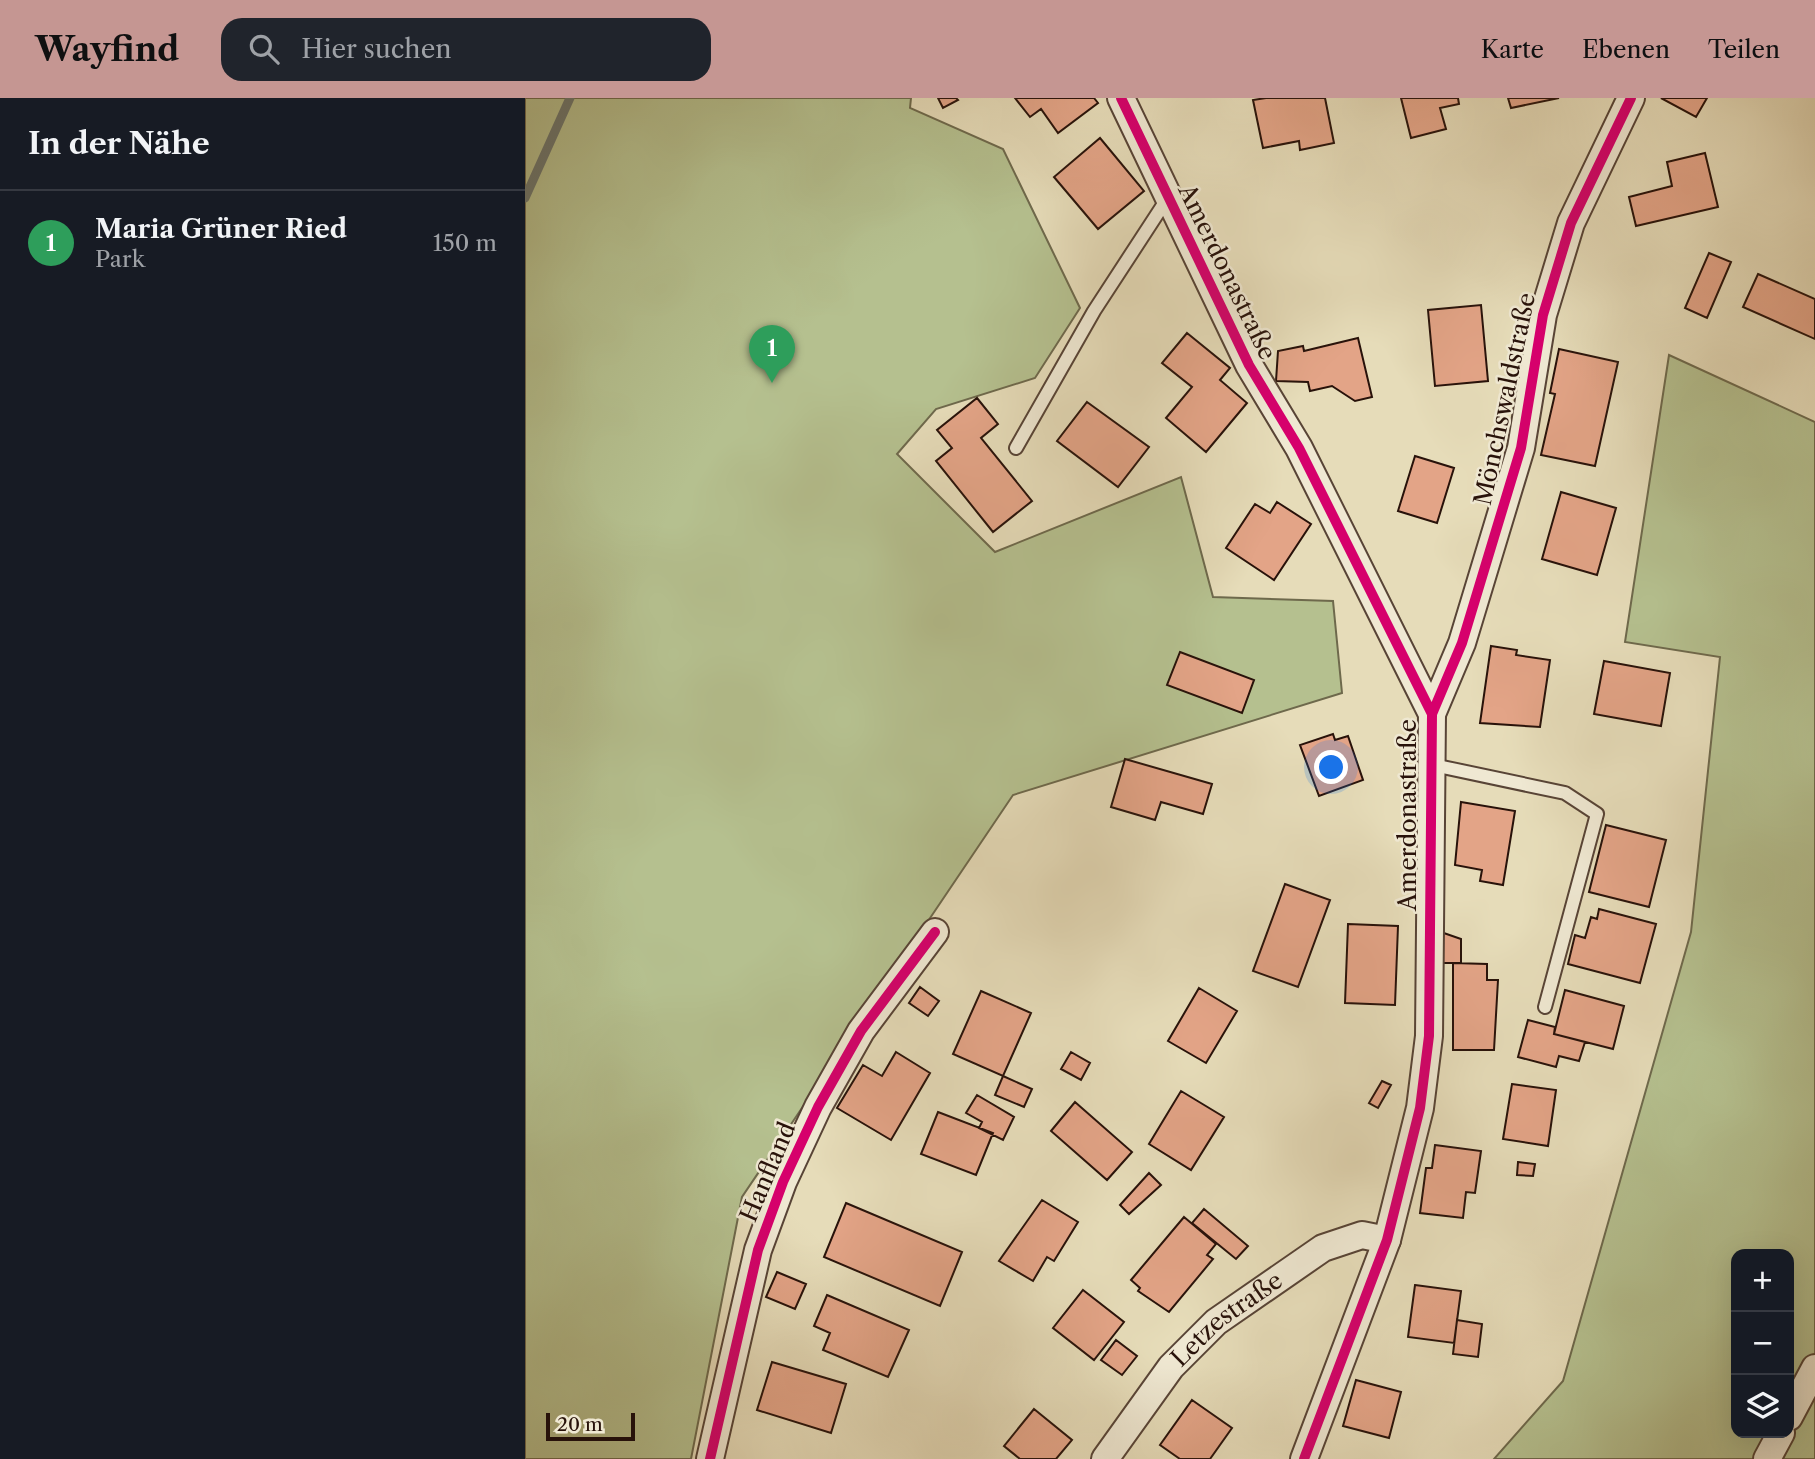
<!DOCTYPE html>
<html lang="de">
<head>
<meta charset="utf-8">
<style>
  :root { --surface:#171b24; --page:#20242c; --text:#f1f3f6; --muted:#9ea1a6; --line:#363941; --accent:#c59692 }
  body { margin:0; font-family:"Libre Caslon Text",serif; background:var(--page); color:var(--text) }
  .controls { position:absolute; right:21px; bottom:21px; display:grid; overflow:hidden; border-radius:14px; box-shadow:0 7px 28px #0002 }
  .controls button { width:63px; height:63px; display:grid; place-items:center; padding:0; border:0; border-bottom:2px solid var(--line); background:var(--surface); color:var(--text); font:35px sans-serif }
  .scale { position:absolute; left:21px; bottom:18px; width:89px; box-sizing:border-box; padding-left:7px; border:4px solid #28120a; border-top:0; font-size:19px; line-height:24px; white-space:nowrap; color:#28120a; -webkit-text-stroke:5px #efe8d2; paint-order:stroke }
  .you { position:absolute; left:807px; top:670px; width:24px; height:24px; margin:-18px; border:5px solid #fff; border-radius:50%; background:#1a73e8; box-shadow:0 0 0 10px #1a73e833 }
  .badge { display:grid; place-items:center; width:46px; height:46px; border-radius:50%; background:var(--accent); color:#fff; font-size:23px; font-weight:700 }
  .pin { position:absolute; translate:-50% -58px; filter:drop-shadow(0 2px 4px #0008) }
  .pin::after { content:''; position:absolute; top:37px; width:24px; height:21px; background:inherit; clip-path:polygon(0 0,100% 0,50% 100%) }
  .list { margin:0; padding:0; list-style:none }
  h2 { display:flex; justify-content:space-between; align-items:center; height:91px; margin:0; padding:0 28px; font-size:30px }
  h2 small { font-size:23px; font-weight:400; color:var(--muted) }
  .list li { display:grid; grid-template-columns:46px 1fr auto; gap:21px; align-items:center; box-sizing:border-box; height:105px; padding:0 28px; border-top:2px solid var(--line) }
  .list b { display:block; font-size:26px; white-space:nowrap }
  .list p { margin:0; font-size:23px; white-space:nowrap; color:var(--muted) }
  .list em { font-size:23px; font-style:normal; color:var(--muted) }
  .icon { flex:none; width:38px; height:38px; fill:none; stroke:currentColor; stroke-width:2; stroke-linecap:round; stroke-linejoin:round }
  .map { position:relative; flex:none; width:1290px; height:1361px; overflow:hidden }
  header { display:flex; align-items:center; gap:42px; box-sizing:border-box; height:98px; padding:0 35px; background:var(--accent); color:#111 }
  header strong { font-size:33px }
  nav { display:flex; gap:38px; margin-inline-start:auto; font-size:24px }
  .search { width:490px; height:63px; background:var(--page); display:flex; align-items:center; gap:18px; box-sizing:border-box; padding:0 24px; border-radius:21px; color:var(--muted); font-size:26px }
  main { display:flex }
  aside { flex:1; background:var(--surface) }
  .map>svg:first-child { display:block }
  .green { fill:#b5c08f; stroke:#6e694c; stroke-width:2; fill-rule:evenodd }
  .lines { fill:none; stroke-linecap:round; stroke-linejoin:round }
  .stream { stroke:#6b7770; stroke-width:9 }
  .building { fill:#e3a487; stroke:#28120a; stroke-width:2 }
  .service-casing { stroke:#584436; stroke-width:16 }
  .minor-casing { stroke:#584436; stroke-width:30 }
  .service { stroke:#efe8d2; stroke-width:12 }
  .minor { stroke:#efe8d2; stroke-width:26 }
  .cycleway-casing { stroke:#efe8d2; stroke-width:15 }
  .cycleway { stroke:#d6006c; stroke-width:10 }
  .labels { text-anchor:middle; stroke-width:5; stroke-linejoin:round; paint-order:stroke }
  .street-label { font-size:24px; fill:#28120a; stroke:#efe8d2 }
</style>
</head>
<body>
<header>
<strong>Wayfind</strong>
<div class="search"><svg class="icon" aria-label="search" viewBox="0 0 24 24"><circle cx="10" cy="10" r="6"/><path d="M15 15l6 6"/></svg>Hier suchen</div>
<nav><a>Karte</a><a>Ebenen</a><a>Teilen</a></nav>
</header>
<main>
<aside>
<h2>In der Nähe<small></small></h2>
<ul class="list">
<li><span class="badge" style="background:#2e9e5b">1</span><div><b>Maria Grüner Ried</b><p>Park</p></div><em>150 m</em></li>
</ul>
</aside>
<div class="map">
<svg width="1290" height="1361" viewBox="0 0 1290 1361">
  <rect width="100%" height="100%" fill="#e6dcb9"/>
  <filter id="stains"><feTurbulence type="fractalNoise" baseFrequency=".00286" numOctaves="4"/><feColorMatrix values="0 0 0 0 .2 0 0 0 0 .09 0 0 0 0 .02 0 0 0 .5 -.17"/></filter>
  <radialGradient id="worn" r=".72"><stop offset=".6" stop-color="#630" stop-opacity="0"/><stop offset="1" stop-color="#630" stop-opacity=".3"/></radialGradient>
  <path class="green" d="M0,0h386l-1,10 93,41 77,159 -45,70 -99,31 -39,45 98,98 186,-75 32,120 120,4 9,92 -329,102 -271,402 -51,262h-166z
    M1144,257l146,67v1037h-321l69,-78 128,-449 29,-275 -95,-15zM1211,1156h53v179h-53z"/>
  <g class="lines">
    <path class="stream" d="M0,100l45,-100"/>
  </g>
  <path class="building" d="M413,0h18l2,2 -15,8z
    M490,0h79l4,5 -40,30 -17,-24 -11,8z
    M741,0h59l9,45 -34,7 -1,-9 -36,7 -10,-48z
    M876,0h57l1,6 -19,4 6,21 -35,9z
    M983,0h51l-48,10z
    M1136,0h46l-11,19z
    M575,40l44,53 -46,38 -44,-52z
    M1180,55l13,54 -82,19 -7,-29 43,-11 -5,-24z
    M1184,155l22,9 -24,56 -22,-10z
    M1233,176l57,25v40l-72,-32z
    M956,207l7,76 -53,5 -7,-76z
    M662,235l43,35 -10,12 27,23 -41,49 -40,-34 26,-31 -30,-24z
    M833,240l14,59 -17,4 -23,-15 -22,5 -2,-9 -32,-1 2,-30 25,-5 1,5z
    M1034,251l59,13 -23,104 -54,-11 14,-61 -5,-1z
    M452,300l21,26 -17,14 51,63 -39,31 -57,-71 16,-13 -15,-18z
    M562,304l62,45 -31,40 -61,-46z
    M890,358l39,12 -17,55 -39,-12z
    M1036,394l55,16 -19,67 -55,-16z
    M752,404l34,22 -37,56 -48,-32 29,-44 15,9z
    M966,548l26,4 -1,5 34,5 -10,67 -60,-4z
    M655,554l74,28 -12,33 -75,-28z
    M1079,563l66,12 -9,53 -67,-12z
    M808,636l2,6 13,-4 15,44 -44,16 -19,-51z
    M600,661l87,25 -9,30 -42,-12 -6,18 -44,-13z
    M936,704l54,9 -12,74 -23,-4 2,-11 -27,-5z
    M1081,727l60,15 -17,67 -60,-15z
    M760,786l45,16 -32,87 -45,-16z
    M1074,811l57,15 -16,59 -72,-19 7,-29 10,3 6,-21 6,2z
    M823,826l50,2 -3,79 -50,-2z
    M913,833l23,8v24h-23z
    M928,865l34,1v16h11l-4,70h-41z
    M395,889l19,14 -11,15 -19,-13z
    M674,890l38,23 -31,52 -38,-22z
    M1040,892l59,16 -11,43 -59,-15z
    M456,893l50,22 -28,63 -50,-22z
    M1003,922l27,7 -1,7 31,8 -6,19 -20,-5 -3,11 -38,-10z
    M371,954l34,21 -39,67 -54,-32 26,-43 19,11z
    M546,954l19,11 -9,17 -20,-11z
    M478,978l29,13 -8,18 -29,-12z
    M857,983l9,4 -13,23 -9,-5z
    M987,986l44,6 -8,56 -45,-7z
    M656,993l43,26 -33,53 -42,-26z
    M452,997l37,22 -11,23 -24,-12 3,-6 -16,-9z
    M550,1004l57,50 -25,28 -56,-49z
    M413,1014l55,21 -17,42 -55,-21z
    M910,1047l46,6 -6,42 -9,-1 -3,26 -43,-5 6,-45h6z
    M993,1064l17,2 -2,12 -16,-1z
    M624,1075l12,12 -32,29 -9,-9z
    M517,1102l36,22 -24,39 -7,-4 -14,24 -34,-20z
    M321,1105l116,49 -22,54 -116,-49z
    M679,1111l44,37 -12,13 -44,-36z
    M659,1119l32,27 -9,11 6,4 -44,53 -31,-21 2,-3 -9,-8z
    M252,1174l29,12 -11,25 -29,-12z
    M890,1187l46,6 -7,52 -46,-6z
    M558,1192l41,32 -30,38 -41,-32z
    M302,1197l82,35 -21,47 -65,-27 7,-17 -16,-7z
    M932,1222l25,4 -4,33 -25,-3z
    M591,1242l21,16 -15,19 -21,-15z
    M247,1264l74,22 -15,49 -74,-23z
    M831,1282l45,12 -12,46 -46,-12z
    M667,1302l40,28 -22,31h-30l-20,-14z
    M509,1311l38,31 -16,19h-36l-16,-13z"/>
  <g class="lines">
    <defs>
      <path id="service" d="M491,350l78,-137 73,-112
        M908,667l132,28 32,21 -52,193"/>
      <g id="minor">
        <path d="M596,0l128,267 50,83 133,266 -3,322 -9,72 -33,132 -83,219"/>
        <path d="M907,616l30,-71 59,-195 22,-133 28,-92 60,-125"/>
        <path d="M1264,1319l26,-49"/>
        <path d="M185,1361l48,-209 25,-68 35,-75 43,-76 74,-99"/>
        <path id="s1" d="M580,1361l66,-92 45,-45 107,-74 39,-13 25,5"/>
        <path d="M1242,1361l14,-26"/>
      </g>
    </defs>
    <use href="#service" class="service-casing"/>
    <use href="#minor" class="minor-casing"/>
    <use href="#service" class="service"/>
    <use href="#minor" class="minor"/>
    <defs>
      <path id="cycleway" d="M596,0l128,267 50,83 133,266 -3,322 -9,72 -33,132 -83,219
        M907,616l30,-71 59,-195 22,-133 28,-92 60,-125
        M185,1361l48,-209 25,-68 35,-75 43,-76 74,-99"/>
    </defs>
    <use href="#cycleway" class="cycleway-casing"/>
    <use href="#cycleway" class="cycleway"/>
  </g>
  <g class="labels">
    <g class="street-label">
      <text transform="translate(702 174) rotate(64)" y="8">Amerdonastraße</text>
      <text transform="translate(980 301) rotate(-78)" y="8">Mönchswaldstraße</text>
      <text transform="translate(883 717) rotate(-90)" y="8">Amerdonastraße</text>
      <text transform="translate(243 1074) rotate(-67)" y="8">Hanfland</text>
      <text dy="8" stroke="none"><textPath href="#s1" startOffset="187">Letzestraße</textPath></text>
    </g>
  </g>
  <rect width="100%" height="100%" filter="url(#stains)"/>
  <rect width="100%" height="100%" fill="url(#worn)"/>
</svg>
<div class="controls">
<button>+</button>
<button>−</button>
<button><svg class="icon" aria-label="layers" viewBox="0 0 24 24"><path d="M12 4l9 5-9 5-9-5zM3 14l9 5 9-5"/></svg></button>
</div>
<div class="scale">20 m</div>
<div class="you"></div>
<div class="pin badge" style="left:247px;top:285px;background:#2e9e5b">1</div>
</div>
</main>
</body>
</html>
